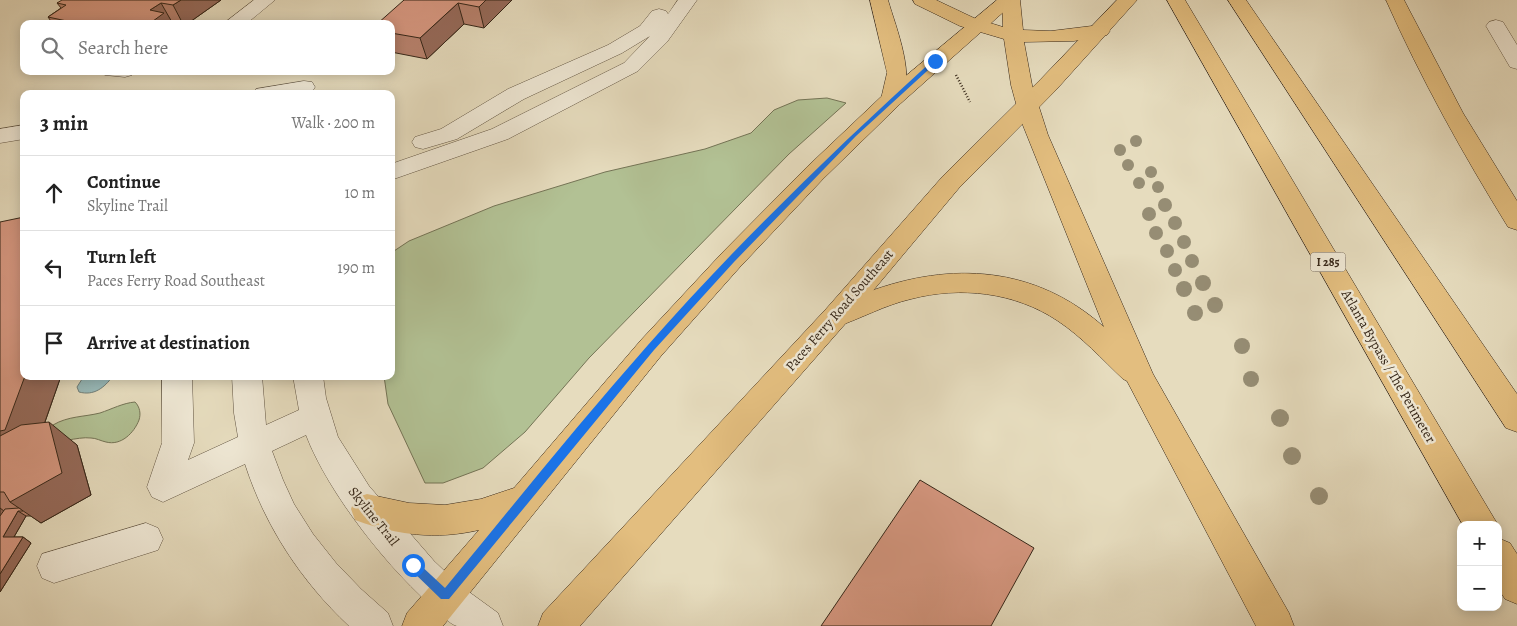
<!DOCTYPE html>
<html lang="en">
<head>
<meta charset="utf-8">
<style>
  :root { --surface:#fff; --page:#f2f2f2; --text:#222; --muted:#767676; --line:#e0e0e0 }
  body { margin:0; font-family:Alegreya,serif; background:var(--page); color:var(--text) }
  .controls { position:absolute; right:15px; bottom:15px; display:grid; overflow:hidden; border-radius:10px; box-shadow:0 2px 12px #0003 }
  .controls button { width:45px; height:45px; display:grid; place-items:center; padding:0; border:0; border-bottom:1px solid var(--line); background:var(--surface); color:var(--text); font:25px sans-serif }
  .stop { position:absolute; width:15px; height:15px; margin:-11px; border:4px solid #1a73e8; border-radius:50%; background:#fff }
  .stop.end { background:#1a73e8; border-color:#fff; box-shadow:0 1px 5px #0008 }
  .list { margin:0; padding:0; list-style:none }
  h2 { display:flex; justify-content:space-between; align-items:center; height:65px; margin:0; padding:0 20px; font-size:21px }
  h2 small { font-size:16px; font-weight:400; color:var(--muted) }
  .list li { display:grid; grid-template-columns:32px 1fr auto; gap:15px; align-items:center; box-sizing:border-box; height:75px; padding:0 20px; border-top:1px solid var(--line) }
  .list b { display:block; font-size:19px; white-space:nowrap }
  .list p { margin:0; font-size:16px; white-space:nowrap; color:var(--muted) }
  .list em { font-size:16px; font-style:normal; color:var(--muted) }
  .icon { flex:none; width:28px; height:28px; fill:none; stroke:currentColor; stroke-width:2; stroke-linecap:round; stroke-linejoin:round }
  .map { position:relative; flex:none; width:1517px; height:626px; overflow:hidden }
  .search { position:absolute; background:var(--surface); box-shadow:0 2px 12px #0003; left:20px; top:20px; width:375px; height:55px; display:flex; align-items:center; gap:12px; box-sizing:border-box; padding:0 18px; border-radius:10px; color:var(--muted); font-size:19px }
  .panel { position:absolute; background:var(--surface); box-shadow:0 2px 12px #0003; left:20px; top:90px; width:375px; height:290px; border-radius:10px }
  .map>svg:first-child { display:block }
  .green { fill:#b2c194; stroke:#747456 }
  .water { fill:#99bab9; stroke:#717f79 }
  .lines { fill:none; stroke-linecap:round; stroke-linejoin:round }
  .minor-casing { stroke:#615442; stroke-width:1 }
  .major-casing { stroke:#352618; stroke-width:1 }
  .highway-casing { stroke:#352618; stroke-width:1 }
  .path { stroke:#352618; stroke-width:2.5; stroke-dasharray:1 2; stroke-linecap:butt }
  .minor { fill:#efe8d5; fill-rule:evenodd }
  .major { fill:#e3be7f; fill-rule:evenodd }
  .highway { fill:#e3be7f; fill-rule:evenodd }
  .tree { fill:#968d74 }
  .wall { fill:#b8826e; stroke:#352618 }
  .shaded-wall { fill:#966a5a; stroke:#352618 }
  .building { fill:#d69780; stroke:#352618 }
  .route { fill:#1a73e8 }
  .labels { text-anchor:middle; stroke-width:5; stroke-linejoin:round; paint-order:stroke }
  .shield { fill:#efe8d5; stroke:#6d6051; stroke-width:1 }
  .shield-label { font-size:12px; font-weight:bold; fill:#352618 }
  .street-label { font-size:14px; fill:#352618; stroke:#efe8d5 }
</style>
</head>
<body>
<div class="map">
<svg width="1517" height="626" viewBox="0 0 1517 626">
  <rect width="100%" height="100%" fill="#e6dcbe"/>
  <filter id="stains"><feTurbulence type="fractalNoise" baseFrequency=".004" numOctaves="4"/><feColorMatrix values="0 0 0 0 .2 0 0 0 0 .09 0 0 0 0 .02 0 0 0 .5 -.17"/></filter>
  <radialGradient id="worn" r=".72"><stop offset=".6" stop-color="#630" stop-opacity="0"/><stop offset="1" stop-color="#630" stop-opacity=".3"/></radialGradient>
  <path class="green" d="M827,98l19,5 -57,51 -200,204 -64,74 -42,36 -40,15h-18l-37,-79 -4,-28h7v-123l18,-12 85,-35 111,-34 100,-23 46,-16 23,-23 24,-10z
    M135,402c5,5 6,12 4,18 -5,13 -18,26 -33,22 -5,-1 -10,-4 -15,-4 -7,-1 -16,1 -23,2l-15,-15c15,-9 31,-8 47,-12 12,-4 23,-10 35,-11z"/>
  <path class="water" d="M84,376h29c-9,12 -19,20 -34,16l-2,-5z"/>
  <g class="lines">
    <defs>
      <path id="minor" d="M254,0h21l-29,24h-23z
        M678,0h19l-30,42 -29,29 -130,68 -117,41v-16l101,-35 132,-66 26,-27 -28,17 -98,46 -67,40 -34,10 -8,-2 -3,-5 3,-5 26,-8 67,-40 100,-44 32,-19 12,-15 7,-2 7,2 2,3z
        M1496,20l7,2 14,23v24l-7,-2 -24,-41 3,-4z
        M102,71h33l-3,4 -7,2 -20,-2z
        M304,81l8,1 3,5 -3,5 -10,2h-49l3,-5z
        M24,125v14l-24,4v-14z
        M162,376h30l2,67 -6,17 50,-23 -4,-24 -2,-37h30l4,49 33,-15 -6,-34h30l3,22 12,39 31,49 65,75 24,23 40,29 5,13c-14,0 -32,0 -46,0 -6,-1 -14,-10 -18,-14 -48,-39 -111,-119 -133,-177l-34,16 11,29 11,24 19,30 23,29 25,26 27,24 5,13h-44c-48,-45 -84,-100 -104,-162l-82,38 -11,-5 -5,-10 15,-44z
        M146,523l12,5 5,11 -5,11 -104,33 -12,-5 -5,-12 5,-12z"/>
      <path id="major" d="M997,0h20l-117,104 -77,75 -83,88 -79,89 -218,270h-41l5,-13 72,-83c-43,10 -83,5 -124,-10l-4,-11 4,-11 12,-4 42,9 36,2 36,-6 33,-11 127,-148 81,-87 85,-86 77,-73z
        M1117,0h20l-81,90 -97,98 -113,135 -266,303h-42l5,-13 283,-304 117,-133 97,-96z"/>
      <path id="highway" d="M870,0h18c8,28 29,78 12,104l-8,2 -8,-2 -3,-5 6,-26z
        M913,0h23l38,18 29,9 -1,-27h18l3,30 28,1 49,-6 7,2 3,4 -3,4 -33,6 -50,1 8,43 16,50 105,239 136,239 5,13h-38l-129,-245 -4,-2c-21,-20 -41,-42 -65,-58 -43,-29 -98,-35 -147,-22 -26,6 -49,19 -75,28l-10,-4 -4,-7c8,-14 31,-19 46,-24 84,-31 167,-26 236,35l-84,-209 -9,-33 -7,-46 -44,-13 -45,-22z
        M1167,0h18l313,525h-35z
        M1228,0h18l271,394v38l-11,-4z
        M1386,0h18l59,113 54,88v29l-9,-3c-45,-73 -87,-148 -122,-227z
        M1498,538l12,5 7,11v50l-12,-5 -7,-11z"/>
    </defs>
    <use href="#minor" class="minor-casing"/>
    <use href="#major" class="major-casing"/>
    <use href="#highway" class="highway-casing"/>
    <path class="path" d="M956,75l14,27"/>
    <use href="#minor" class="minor"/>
    <use href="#major" class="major"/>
    <use href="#highway" class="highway"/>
  </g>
  <g class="tree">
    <circle cx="1136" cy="141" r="6"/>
    <circle cx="1120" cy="150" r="6"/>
    <circle cx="1128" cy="165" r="6"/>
    <circle cx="1151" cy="172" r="6"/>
    <circle cx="1139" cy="183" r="6"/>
    <circle cx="1158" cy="187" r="6"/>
    <circle cx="1165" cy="205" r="7"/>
    <circle cx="1149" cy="214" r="7"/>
    <circle cx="1175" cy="223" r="7"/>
    <circle cx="1156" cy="233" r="7"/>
    <circle cx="1184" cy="242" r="7"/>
    <circle cx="1167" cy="251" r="7"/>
    <circle cx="1192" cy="261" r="7"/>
    <circle cx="1175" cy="270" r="7"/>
    <circle cx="1203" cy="283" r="8"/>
    <circle cx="1184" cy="289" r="8"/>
    <circle cx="1215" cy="305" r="8"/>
    <circle cx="1195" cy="313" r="8"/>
    <circle cx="1242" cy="346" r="8"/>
    <circle cx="1251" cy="379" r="8"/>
    <circle cx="1280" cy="418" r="9"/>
    <circle cx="1292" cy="456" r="9"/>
    <circle cx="1319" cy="496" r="9"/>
  </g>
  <path class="wall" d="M221,0l-34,24h-134l-5,-7 13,-9 -4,-5z
    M404,0h108l-28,28 -20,-4 -37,35 -36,-7v-28z
    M0,222l61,154 -16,46 32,23 14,50 -50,28 -10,-7h-5l-12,21h9l8,6 -31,49z"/>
  <path class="shaded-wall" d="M181,0h40l-34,24h-4l-10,-19z
    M486,0h26l-28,28 -5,-21z
    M161,3l12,21h-24l1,-14z
    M458,3l6,21 -37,35 -7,-21z
    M25,376h36l-27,77 -34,6v-28z
    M49,422l28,23 14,50 -50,28 -31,-21z
    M0,508l8,6 -8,4z
    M18,511l8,5 -15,26 -8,-5z
    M23,537l8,6 -31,49v-18z"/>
  <path class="building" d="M62,0h119l-8,5 -12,-2 -11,7 14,3 -15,11h-68l-33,-7 18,-12 -9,-2z
    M404,0h82l-7,7 -21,-4 -38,35 -29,-5v-9h-14z
    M24,217v159h1l-20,54 -5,1v-209z
    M49,422l13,51 -52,29 -6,-10h-4v-56l21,-11z
    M920,480l114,68 -43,78h-170z
    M19,508l4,3h-5l-15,26h20l-23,37v-58l5,-7z"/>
  <path class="route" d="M933,60l5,1 -82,75 -122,126 -80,88 -205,249h-8l-31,-30v-7h7l28,26c67,-81 133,-164 203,-243 89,-101 186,-195 285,-285z"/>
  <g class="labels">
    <rect class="shield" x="1310.5" y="252.5" width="35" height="19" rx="4"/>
    <g class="shield-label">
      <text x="1328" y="266">I 285</text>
    </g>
    <g class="street-label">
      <text transform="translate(839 310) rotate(-49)" y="5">Paces Ferry Road Southeast</text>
      <text transform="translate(1389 366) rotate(60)" y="5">Atlanta Bypass / The Perimeter</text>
      <text transform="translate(374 516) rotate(51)" y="5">Skyline Trail</text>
    </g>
  </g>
  <rect width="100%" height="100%" filter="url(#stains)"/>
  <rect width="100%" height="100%" fill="url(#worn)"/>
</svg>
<div class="controls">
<button>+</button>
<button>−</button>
</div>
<div class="stop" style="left:413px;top:565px"></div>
<div class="stop end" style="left:935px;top:61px"></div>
<div class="search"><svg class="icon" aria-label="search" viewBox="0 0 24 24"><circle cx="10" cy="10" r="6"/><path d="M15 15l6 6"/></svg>Search here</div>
<section class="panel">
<h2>3 min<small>Walk · 200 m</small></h2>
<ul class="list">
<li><svg class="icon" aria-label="ahead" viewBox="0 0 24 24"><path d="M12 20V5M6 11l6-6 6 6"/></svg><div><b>Continue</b><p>Skyline Trail</p></div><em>10 m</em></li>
<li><svg class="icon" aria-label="left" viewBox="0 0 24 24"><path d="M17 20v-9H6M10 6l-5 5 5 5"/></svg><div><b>Turn left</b><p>Paces Ferry Road Southeast</p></div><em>190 m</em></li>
<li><svg class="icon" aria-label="arrive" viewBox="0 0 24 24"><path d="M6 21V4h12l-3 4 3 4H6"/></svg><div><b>Arrive at destination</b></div></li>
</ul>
</section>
</div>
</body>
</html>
